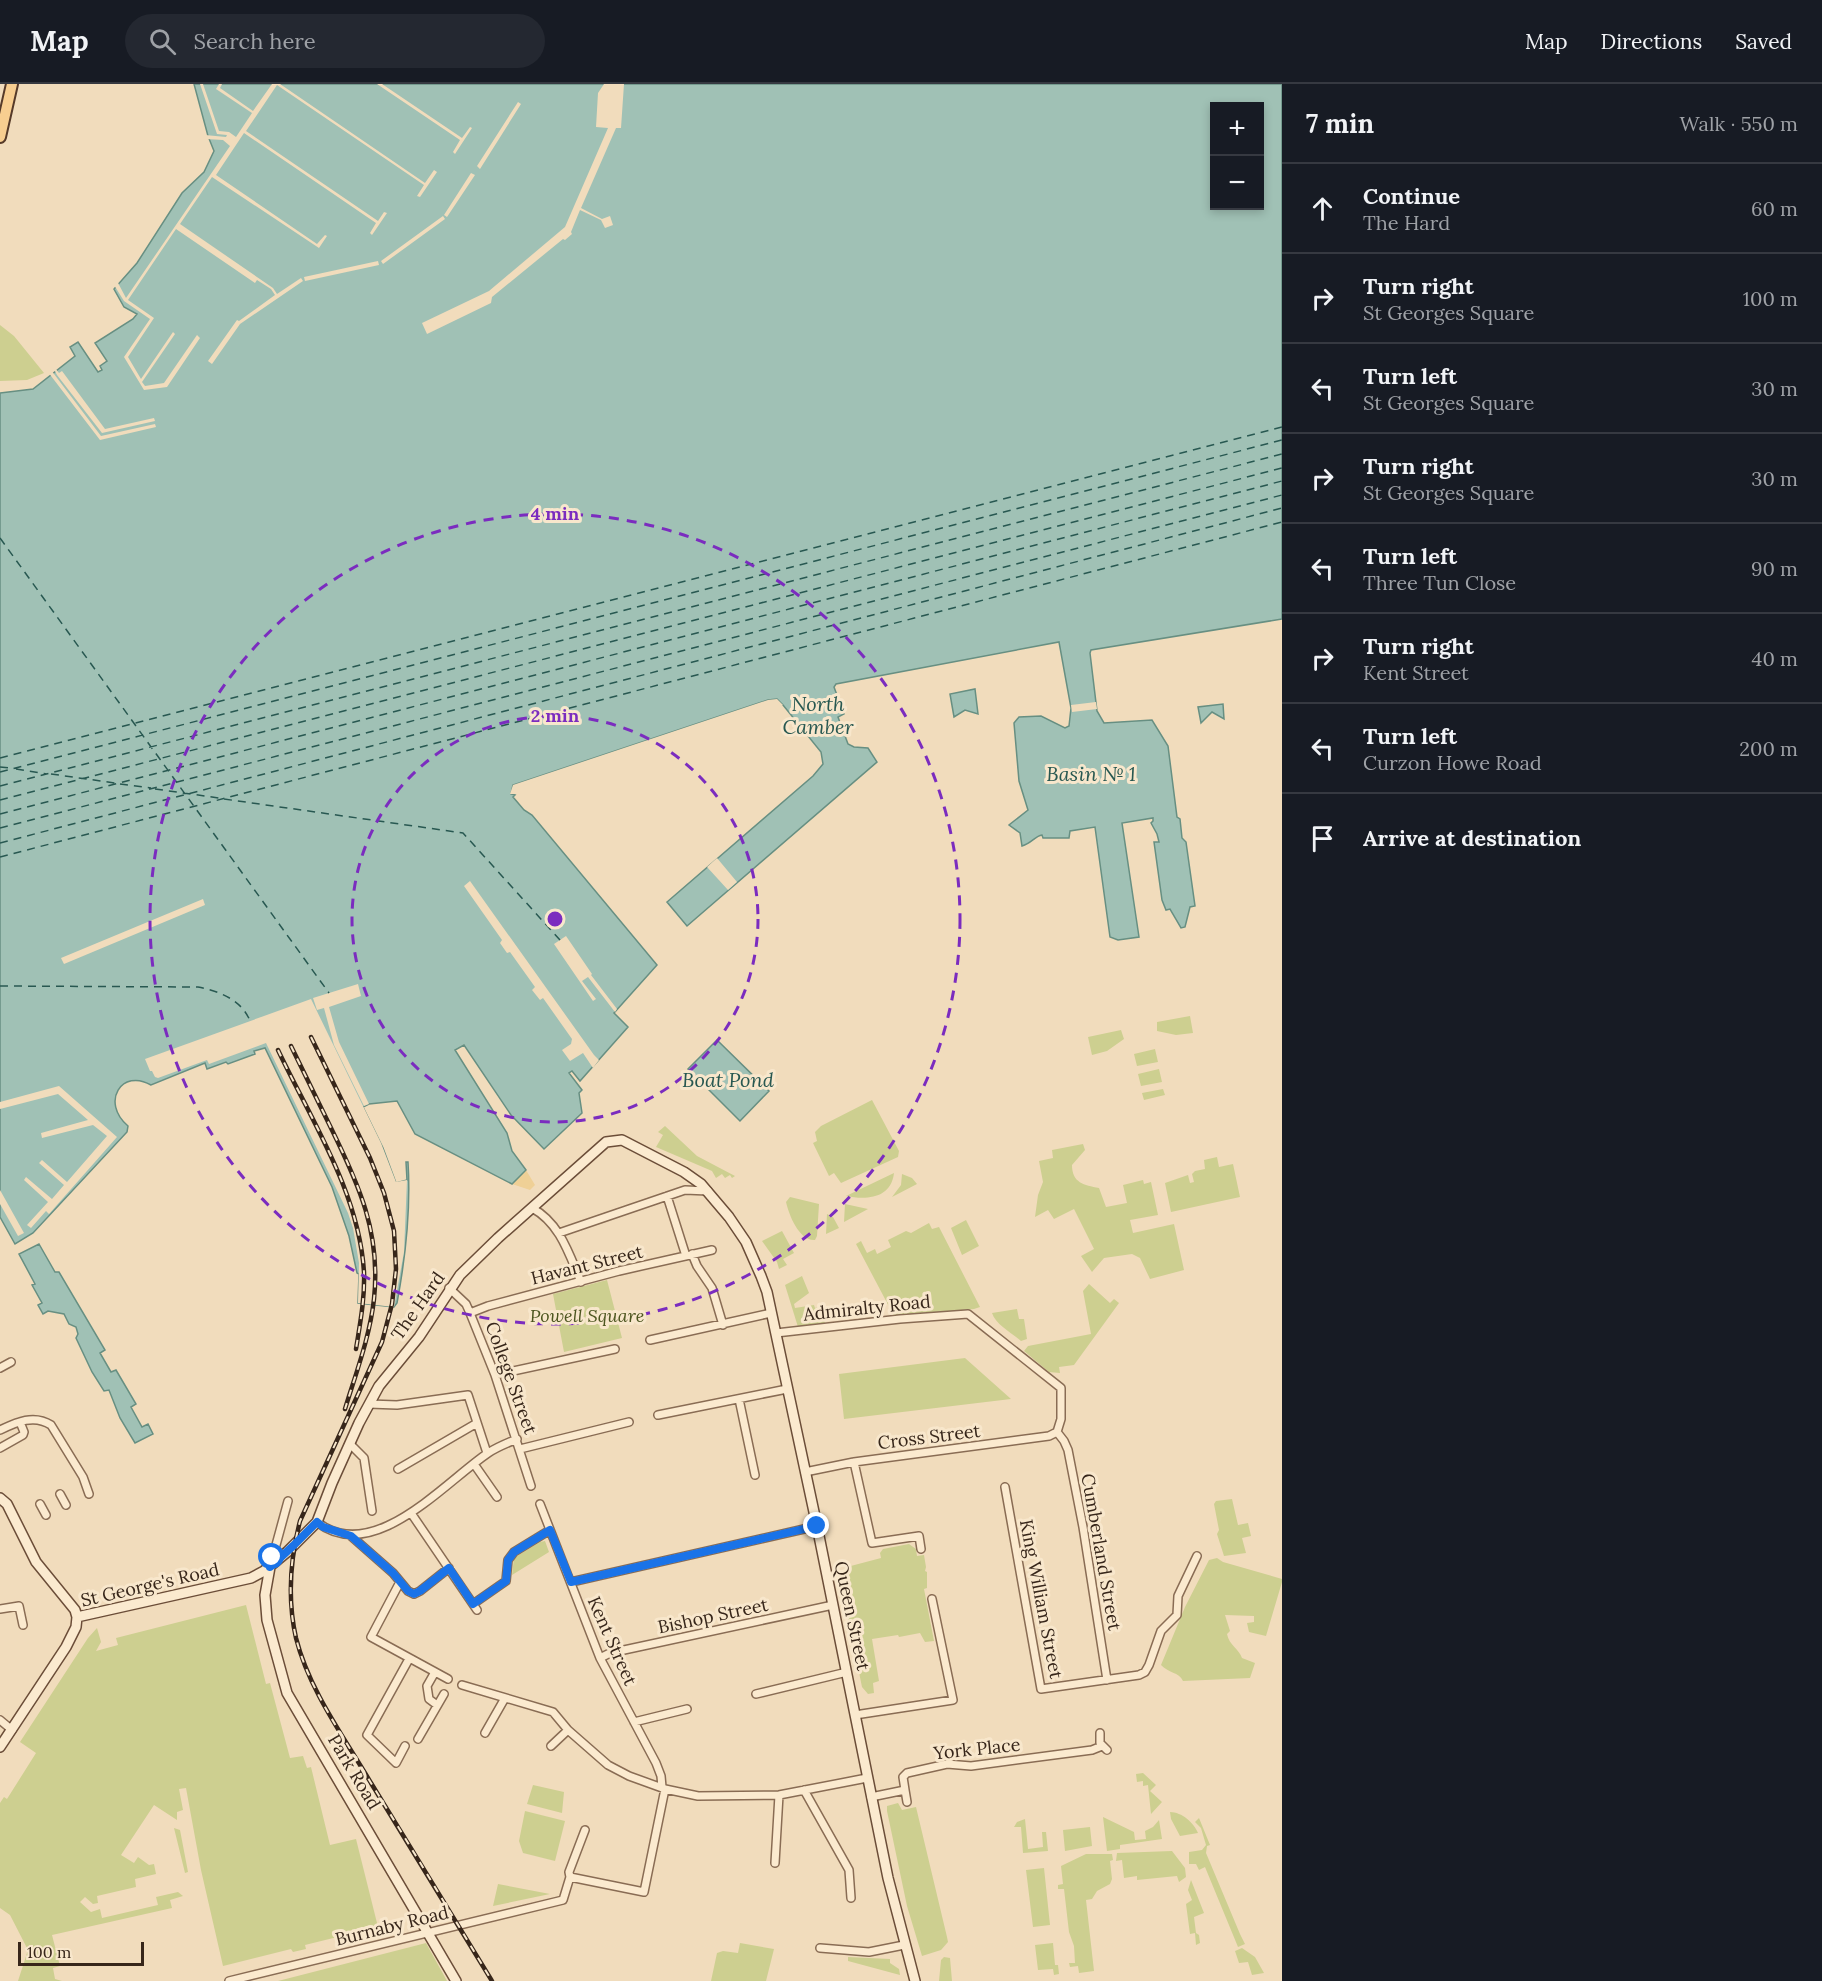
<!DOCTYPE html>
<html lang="en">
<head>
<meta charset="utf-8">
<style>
  :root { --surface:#171b24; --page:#242831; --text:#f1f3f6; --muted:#9ea1a6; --line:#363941 }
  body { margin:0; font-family:Lora,serif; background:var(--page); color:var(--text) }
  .controls { position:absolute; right:18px; top:18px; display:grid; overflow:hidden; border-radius:0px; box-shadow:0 3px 9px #0003 }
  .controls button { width:54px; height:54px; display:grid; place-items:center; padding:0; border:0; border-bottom:2px solid var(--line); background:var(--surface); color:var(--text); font:30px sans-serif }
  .scale { position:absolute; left:18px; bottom:15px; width:126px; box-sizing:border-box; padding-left:6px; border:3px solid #37261a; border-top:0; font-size:16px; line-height:21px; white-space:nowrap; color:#37261a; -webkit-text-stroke:4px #f8e7cc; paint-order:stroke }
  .stop { position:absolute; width:18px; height:18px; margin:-14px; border:4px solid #1a73e8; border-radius:50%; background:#fff }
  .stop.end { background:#1a73e8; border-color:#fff; box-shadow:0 2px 6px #0008 }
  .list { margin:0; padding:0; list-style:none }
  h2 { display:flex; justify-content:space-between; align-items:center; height:78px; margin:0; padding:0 24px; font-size:26px }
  h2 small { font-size:20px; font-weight:400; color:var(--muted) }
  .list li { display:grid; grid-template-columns:39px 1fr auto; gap:18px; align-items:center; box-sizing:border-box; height:90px; padding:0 24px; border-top:2px solid var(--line) }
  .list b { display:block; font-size:22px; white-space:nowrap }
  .list p { margin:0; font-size:20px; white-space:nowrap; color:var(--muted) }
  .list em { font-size:20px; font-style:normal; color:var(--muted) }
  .icon { flex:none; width:33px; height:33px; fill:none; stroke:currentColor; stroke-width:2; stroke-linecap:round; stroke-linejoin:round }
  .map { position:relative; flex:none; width:1282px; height:1897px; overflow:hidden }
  header { display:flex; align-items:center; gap:36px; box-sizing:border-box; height:84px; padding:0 30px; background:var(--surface); border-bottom:2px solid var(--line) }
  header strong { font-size:28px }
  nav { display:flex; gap:33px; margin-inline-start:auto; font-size:21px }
  .search { width:420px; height:54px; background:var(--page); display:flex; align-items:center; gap:15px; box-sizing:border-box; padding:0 21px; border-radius:33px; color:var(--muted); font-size:22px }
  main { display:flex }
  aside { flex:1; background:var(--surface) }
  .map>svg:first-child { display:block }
  .green { fill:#cdcf90 }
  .sand { fill:#efd096 }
  .water { fill:#a0c1b5; stroke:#678f82; stroke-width:1.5; fill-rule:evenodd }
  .pier { fill:#f1dcbc }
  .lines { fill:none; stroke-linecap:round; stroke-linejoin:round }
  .ferry { stroke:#285851; stroke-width:1.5; stroke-dasharray:8 6; stroke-linecap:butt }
  .street-casing { stroke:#896c54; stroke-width:10 }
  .secondary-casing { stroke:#6b4d38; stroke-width:12 }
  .primary-casing { stroke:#563a29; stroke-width:14 }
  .street { stroke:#fbeacf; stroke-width:7 }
  .secondary { stroke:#fbeacf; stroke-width:9 }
  .primary { stroke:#f8ce90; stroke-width:10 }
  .rail-casing { stroke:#37261a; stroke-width:4.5 }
  .rail { stroke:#f8e7cc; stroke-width:2; stroke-dasharray:7; stroke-linecap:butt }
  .route { stroke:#1a73e8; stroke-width:8 }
  .ring { fill:none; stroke:#7b2cbf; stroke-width:3; stroke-dasharray:10 8 }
  .labels { text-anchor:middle; stroke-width:6; stroke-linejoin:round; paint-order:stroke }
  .street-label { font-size:18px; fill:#37261a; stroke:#f8e7cc }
  .park-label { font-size:18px; font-style:italic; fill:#4c551f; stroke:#f8e7cc }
  .water-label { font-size:20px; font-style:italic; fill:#285851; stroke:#f8e7cc }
  .centre { fill:#7b2cbf; stroke:#f8e7cc; stroke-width:3 }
  .ring-label { font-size:18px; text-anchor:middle; font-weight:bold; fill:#7b2cbf; stroke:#f8e7cc; stroke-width:6; stroke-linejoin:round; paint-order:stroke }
</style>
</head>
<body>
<header>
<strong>Map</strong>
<div class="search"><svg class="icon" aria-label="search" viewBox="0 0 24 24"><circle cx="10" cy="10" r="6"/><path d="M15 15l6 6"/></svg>Search here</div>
<nav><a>Map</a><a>Directions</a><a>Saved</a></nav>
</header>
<main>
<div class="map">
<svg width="1282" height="1897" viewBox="0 0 1282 1897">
  <rect width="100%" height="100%" fill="#f1dcbc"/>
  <path class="green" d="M0,241l14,11 30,37 -17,7 -27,1z
    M1190,932l3,17 -17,2 -19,-4v-9z
    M1121,946l3,9 -17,12 -15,4 -4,-18z
    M1155,965l3,13 -21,4 -3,-12z
    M1159,985l3,13 -21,4 -3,-12z
    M1163,1005l2,6 -21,5 -2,-7z
    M872,1016l27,51 -1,6 -57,26 -7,-10 -5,3 -16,-33 4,-2 -2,-9 6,-6z
    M665,1042l32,30 38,20 -3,2 -2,-3 -5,3 -3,-4 -6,4 -4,-7 -56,-24 7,-12 -5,-3z
    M1083,1060l2,6 -13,15c0,18 12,20 27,23l7,19 21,-4 -4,-18 20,-5 1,4 7,-2 7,33 -28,5 3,13 41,-9 10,46 -34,9 -10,-21 -8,-4 -28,4 -12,14 -11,-16 13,-7 -20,-40 -20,10 -6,-9 -13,7 3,-22 5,-13 -4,-21 14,-3 -1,-8z
    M1217,1073l2,10 14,-3 7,33 -69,15 -6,-29 23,-8 2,8 4,-1 -2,-8 3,-3 10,-2 -1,-9z
    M894,1089c-3,26 -28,27 -48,23z
    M902,1090l10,4 5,6 -25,13 9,-12z
    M790,1113l29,7 -2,32 -2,4c-16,1 -26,-25 -29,-38z
    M845,1120l23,5 -24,13z
    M827,1130l6,3 6,11 -13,6z
    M966,1136l13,26 -17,9 -11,-27z
    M929,1139l3,6 7,-2 41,80 -6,2 -80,7 -38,-72 5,-3 6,12 8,-4 2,5 14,-7 -3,-7 18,-9 5,2z
    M782,1147l12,22 -11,6 4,6 -8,4 -2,-7 -15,-21z
    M802,1192l7,17 -15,11 1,4 19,-3 1,3 3,-1 7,16 -27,4 -13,-42z
    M607,1196l15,58 -58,14 -11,-58z
    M1089,1200l21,19 4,-4 5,4 -45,62 -15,2 1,6 -11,-1 -25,-21 4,-5 63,-12 -8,-43z
    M1017,1225l2,10h5l3,20 -6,2c-9,-8 -25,-16 -29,-28z
    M965,1274l46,41 -167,20 -5,-45z
    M1232,1415l6,26 10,-2 3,13 -9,2 4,15 -22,3 -7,-22 2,-4 -5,-26 2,-3z
    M545,1457l4,11 -37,23 2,-17 26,-16z
    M909,1460l7,5 1,7 7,-1 2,12 -1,4 2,1v16l-3,1 10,52 -9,1 -5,-9 -21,4 -1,-2 -26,4 7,42 -6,2 1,10 -6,1 -6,-7 -23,-113 8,-7 34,-9 -1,-5 3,-4z
    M1217,1474l6,4 59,17v3l-16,54 -17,-4 -2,-9 7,-1v-6l-29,-1 5,16 -3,3c2,11 12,15 15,24l13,5 -5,15 -67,3c-4,-9 -15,-8 -22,-16l24,-58 24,-47z
    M246,1521l20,79 4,-1 20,75 13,-2 4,12 4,-1 19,78 26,-6 22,88 -73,18 1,4 -13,3 -2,-3 -68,17 -22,-96 -15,-82 -7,1 4,21 -6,2v8l-23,-15 -33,50 13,8 4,-6 11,8 5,-1 2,10 -21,5 1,8 -39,9 1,7 -5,1 -8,-7 -5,5 11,10 9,-3 2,9 56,-13 -2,-8 22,-5 5,4 -13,4 2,8 -120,27 8,31 -7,2 2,11 7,2h-44l10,-31 -18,-35 -10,-7v-105l4,-6 3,2 29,-46 -16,-11 68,-104 9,-10 4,14 -5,9 22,-6 -2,-7z
    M1143,1689l13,12 -6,6 12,11 -11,12 -3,-29 -5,1v-5l-6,1 -1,-8z
    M533,1701l31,7 -2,21 -35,-9z
    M898,1719l4,7 14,-3 31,130 1,5 -7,8 -19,6 -15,-50 -20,-95v-5z
    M525,1727l40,10 -10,40 -32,-8 -4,-12z
    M1170,1728c12,0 24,11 28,21l-18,3 -9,-17z
    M1103,1733l31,15 1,8 11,-1 -1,-8 8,-4 6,-7 3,19 -42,6v4l-13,2z
    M1199,1734l11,27 -3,1 -1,7 34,81 5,10 -7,3 -33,-80 -6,3 -3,-6h-7v-12l13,-2 4,-5 -5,-17 -6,-6z
    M1025,1735l3,30 15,-2 -1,-15h4l2,19 -25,2 -2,-26h-7l3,-5z
    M1090,1743l2,19 -27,5 -2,-21z
    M174,1744l6,2 8,42 -3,1z
    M1172,1767l13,17 1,9 -7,5 -2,-6 -40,4v-4l-13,2 -2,-18 -6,1 1,-8z
    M1086,1770h26l1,6 -3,1 2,18 -2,5 -13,7 -5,8 -6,1 8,71 -15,2 -1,-7 -8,1 -1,-4h6l-1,-17 -5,-14 -5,-43h-6v-4l5,-1 -2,-18z
    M1044,1784l6,57 -17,2 -7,-57z
    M1191,1796l13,33 -10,4 2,16 3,2 1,8 -4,2 -1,-12 -5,1 -4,-30 6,-4 -4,-10z
    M498,1800l52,10 -57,12z
    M426,1859l21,38h-169z
    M740,1859l34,6 -8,32h-55l6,-28 6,-2 15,2z
    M1053,1859l2,22h3l1,9 -5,1 -1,-6 -15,1 -3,-25z
    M1242,1864l13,9 9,16 -12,2 -4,-13 -9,1 -4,-12z
    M848,1873l42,2v4l9,6 1,6 -52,-14z
    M944,1873l6,1 2,23h-13l2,-21z"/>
  <path class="sand" d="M526,1086l9,15 -5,5 -18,-6z"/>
  <path class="water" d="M194,0h1088v535l-191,31 -1,3 7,58 7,12 48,-3 16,26 9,71 3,2 2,19 4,4 9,64 -5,1 -5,20 -4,1 -11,-19 -4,1 -4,-10 -8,-58h5l-2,-8 -6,-11 2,-2v-3l-31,5 17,114 -21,3 -8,-3 -15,-110 -25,4 -1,7h-26l-1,-3c-7,1 -10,8 -20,11l-2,-13 -11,-8 19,-15 -9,-29 -5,-58 5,-6 22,-1 24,12 4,-2 2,-18 -12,-66 -223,42 -2,3 10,27 -6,3 10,27 6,3 14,1 9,14 -190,164 -20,-24 146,-126 10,-12 -2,-12 -38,-47 -6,-6 -9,1 -255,85 -2,9 4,1 -2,2 11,13 8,5 125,150 -43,48 14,14 -48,54 -8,-10 -3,2 13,17 -3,3 3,20 -38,36 -33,-34 -47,-70 -9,5 52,83 5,18 14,19 -14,14 -97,-50 -18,-33 -28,3 -6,3 20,41 13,35 11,-3 -1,-18h2c3,48 -2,93 -11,141l-3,4 -36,-4 1,-29 -2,-1 -8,-37 -17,-49 -67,-139 -11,3 1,3 -27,10 -2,-2 -19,7 -2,-6 -54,22c-29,-17 -51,17 -23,41l-1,6 -94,101 -18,11 -15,-27v-824l33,-4 42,-33 -5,-9 8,-5 20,30 4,-2 -2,-4 7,-5 -12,-18 38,-24 4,-5 -13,-7 -10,-18 23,-26 45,-70 22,-21 10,-21 -6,-15zM1214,22h46v100h-46z
    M975,605l3,25 -13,-4 -11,7 -4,-23z
    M1223,620l1,15 -12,-7 -11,11 -3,-16z
    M717,956l52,51 -29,30 -52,-52z
    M39,1160l16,28h4l46,78 -5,3 11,19 5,-2 20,34 -5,3 11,20 6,-3 5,10 -18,9 -15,-25 -11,-28 -5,1 -12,-19 -16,-34 2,-4 -2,-7 -7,-3 -5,-10 -16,-3 -5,3 -5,-9 4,-2 -10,-18 3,-1 -16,-30z"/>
  <path class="pier" d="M200,0h3l16,47 10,1 7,5 16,-24 -36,-24 3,-5h3l-2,4 33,23 19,-27h8l145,99 9,-13 3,2 -17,25 -3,-1 7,-11 -147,-100 -31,46 132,90 6,-9 3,1 -15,22 -2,-2 6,-10 -132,-90 -28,42 101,69 8,-9 2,1 -8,12 -107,-71 -32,47 93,64 4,6 24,-16 2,3 -63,43 -28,40 -4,-3 29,-41 2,1 36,-26 -4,-6 -14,-9 -2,3 -79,-54 -48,71 26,18 -26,39 13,22 32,-47 2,2 -33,48 3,4 19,-3 33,-48 3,3 -33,49 -23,3 -20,-33 26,-38 -26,-18 -10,-16 3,-4 9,17 104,-152 -7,-6 -17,-1 -1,-4 21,2 1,-2 -10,-1z
    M377,0h5l80,54 8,-11 2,1 -17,26 -2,-2 7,-12z
    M604,0h20l-3,44h-5l-35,80 21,11 8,-3 3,9 -8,3 -4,-8 -21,-10 -9,22 1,2 -7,6 -2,-1 -71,58 -1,6 -64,31 -5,-11 67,-32 76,-64 43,-99 -12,-1 2,-34z
    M518,18l3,2 -41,65 -3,-3z
    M471,89l4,2 -28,42 -3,-2z
    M443,132l2,3 -62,45 -2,-3z
    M378,177l1,4 -74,16 -1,-4z
    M55,284l4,5 3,-2 43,58 49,-11 1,3 -53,12 -45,-58 -3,-6z
    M51,286l50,66 54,-12 1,3 -56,13 -52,-68z
    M777,615l6,6 -3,1 -4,-4h-7l-254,86v4l3,2h-8l3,-9 255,-85z
    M1096,618l1,7 -25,3 -1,-7z
    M717,774l20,24 -9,8 -21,-23z
    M470,797l124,174 5,5 -6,8 -10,-15 -13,8 -8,-11 9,-6 1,-5 -29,-41 -3,2 -8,-10 3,-3 -25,-35 -3,1 -7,-10 2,-3 -38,-54z
    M203,815l2,6 -141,59 -3,-6z
    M566,852l26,38 -1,1 26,34 -2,3 -27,-35 -6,4 14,18 -3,2 -39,-57z
    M358,900l3,12 -32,11 10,35 30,62 -5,2 -30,-61 -10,-37 -7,2 -4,-12z
    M311,915l70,144 15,39 11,-2 -3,72 -10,55 -36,-4 1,-40 -6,-35 -5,-15 -82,-170 -57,21 -2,-4 -49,18 -3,-1 -3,-6h-2l-5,-12z
    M59,1002l58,51 -68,77 -3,-3 -15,17 -4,-3 21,-23 -24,-22 2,-3 26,22 12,-14 -25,-22 3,-3 25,22 40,-46 -14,-11 -51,13 -1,-5 47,-13 -30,-26 -58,15v-7z
    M0,1106l24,43 -6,3 -18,-32z"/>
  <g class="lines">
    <path class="ferry" d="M0,454l329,455
      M0,674l1282,-331
      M0,683l11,1
      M16,685l31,5
      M0,688l1282,-332
      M51,690l64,9
      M120,700l31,4
      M0,702l1282,-332
      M155,705l64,9
      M224,715l239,34 97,107
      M0,716l1282,-332
      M0,730l1282,-333
      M0,744l1282,-333
      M0,759l1282,-335
      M0,773l1282,-335
      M0,902l198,1c21,4 44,13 52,34"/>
    <defs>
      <path id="street" d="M667,1112l19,60
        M532,1124c28,15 37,46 49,74
        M559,1149l126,-43 23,1
        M692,1170l5,12 15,22 11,37
        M449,1204l17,16 4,9 25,62 36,111
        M470,1229l18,-7 131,-35 93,-21
        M776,1249l124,-14 68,-5 93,74v31l-4,13
        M650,1256l121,-27
        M0,1284l11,-6
        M495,1291l120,-26
        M739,1315l16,76
        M369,1320l28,1 71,-10 19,58
        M658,1331l129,-26
        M0,1346c17,-8 34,-16 51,-5l32,52 6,17
        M1057,1348l7,9 4,9 15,77 24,153
        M350,1360l14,14 8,53
        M0,1364l23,-13 1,-3 -4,-10
        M520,1365l109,-27
        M854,1378l18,81 47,-7 2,13
        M474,1380l23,33
        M398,1385l79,-46
        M805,1388l49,-10 195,-26 8,-4
        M1005,1403l36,202 98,-14 6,-3 4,-7 12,-34 16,-16 1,-19 19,-40
        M60,1410l6,11
        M40,1420l6,11
        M540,1420l60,154 56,105 5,13 1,11
        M411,1429l66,97
        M317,1438c56,44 128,-40 171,-69 9,-6 19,-10 29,-14
        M351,1452l42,37 15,18 6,3 6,-3 29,-23
        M270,1483l18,-66
        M400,1498l-29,55 77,42
        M571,1498l246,-56
        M473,1520l33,-23 2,-21 6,-8 36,-22
        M0,1525l19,-3 4,19
        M600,1574l10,-5 223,-48
        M435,1588l-8,14 2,13 8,6
        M462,1601l91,27 15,18 40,35 21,11 36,13 33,7 81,-1 88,-17
        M756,1610l91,-22
        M855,1631l98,-15 -21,-101
        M0,1636l12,10
        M634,1638l53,-13
        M485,1649l20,-35
        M1100,1649v10l7,7
        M418,1655l26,-45
        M405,1662l-9,17 -29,-28 42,-76
        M551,1662l17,-16
        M804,1706l45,80 2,28
        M905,1706l2,12
        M871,1713l34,-7 -2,-13 4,-4 40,-9 24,2 121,-16 10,-4
        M775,1779l4,-68
        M570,1793l-1,-5 16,-42
        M820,1864l49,4 35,-7
        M229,1897l334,-81 7,-23 74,15 21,-103"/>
      <path id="secondary" d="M0,1414l7,6 29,58 39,48 2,7 -1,10 -10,20 -66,100
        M270,1483l-5,28 2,25 20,73 169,288
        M77,1533l174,-39 13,-7 23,-19 30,-30 15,-39 27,-60 20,-37 40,-49 41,-62 38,-37 108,-96 16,-2 62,32 17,12 28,33 17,25 15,34 6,16 50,234 71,352 27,103"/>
      <path id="primary" d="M0,53l12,-53"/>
    </defs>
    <use href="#street" class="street-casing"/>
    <use href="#secondary" class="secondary-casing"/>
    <use href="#primary" class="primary-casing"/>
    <use href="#street" class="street"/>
    <use href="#secondary" class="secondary"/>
    <use href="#primary" class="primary"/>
    <defs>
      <path id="rail" d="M311,953l59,121 14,35 10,38 2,38 -4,35 -10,38 -82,179c-10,39 -13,77 -4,117 13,52 48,99 75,145 41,66 81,132 121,198
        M291,962c13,27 27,55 40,82 28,57 50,105 43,171 -4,37 -18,74 -29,110
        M278,966c33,70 81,142 86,222 1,26 -4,52 -8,77"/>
    </defs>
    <use href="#rail" class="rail-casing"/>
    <use href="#rail" class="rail"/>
  </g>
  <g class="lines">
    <path class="route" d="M272,1473l-2,10 23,-21 24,-24 6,5 28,9 42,37 15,18 6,3 6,-3 29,-23 24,36 33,-23 2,-21 6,-8 36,-22 21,52 246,-56"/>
  </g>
  <g class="ring">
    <circle cx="555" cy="835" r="203"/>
    <circle cx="555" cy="835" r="405"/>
  </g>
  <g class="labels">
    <g class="street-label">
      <text transform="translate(587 1181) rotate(-14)" y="6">Havant Street</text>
      <text transform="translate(418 1222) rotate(-55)" y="6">The Hard</text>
      <text transform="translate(867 1224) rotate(-6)" y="6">Admiralty Road</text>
      <text transform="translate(511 1294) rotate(70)" y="6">College Street</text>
      <text transform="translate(929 1353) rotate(-7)" y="6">Cross Street</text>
      <text transform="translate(1101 1468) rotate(80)" y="6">Cumberland Street</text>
      <text transform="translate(150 1501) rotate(-13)" y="6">St George's Road</text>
      <text transform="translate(1041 1515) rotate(79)" y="6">King William Street</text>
      <text transform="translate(713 1532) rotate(-12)" y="6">Bishop Street</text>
      <text transform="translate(852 1532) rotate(78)" y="6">Queen Street</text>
      <text transform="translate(612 1557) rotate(66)" y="6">Kent Street</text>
      <text transform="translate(977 1665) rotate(-6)" y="6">York Place</text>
      <text transform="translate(354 1688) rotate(59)" y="6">Park Road</text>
      <text transform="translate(392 1842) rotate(-14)" y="6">Burnaby Road</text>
    </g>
    <g class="park-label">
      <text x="587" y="1238">Powell Square</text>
    </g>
    <g class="water-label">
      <text x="818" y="627">North<tspan x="818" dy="23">Camber</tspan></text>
      <text x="1091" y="697">Basin № 1</text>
      <text x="728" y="1003">Boat Pond</text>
    </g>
  </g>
  <circle cx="555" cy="835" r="9" class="centre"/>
  <g class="ring-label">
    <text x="555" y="436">4 min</text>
    <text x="555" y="638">2 min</text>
  </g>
</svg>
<div class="controls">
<button>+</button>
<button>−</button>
</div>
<div class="scale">100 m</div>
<div class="stop" style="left:272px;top:1473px"></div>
<div class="stop end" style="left:817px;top:1442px"></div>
</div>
<aside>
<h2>7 min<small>Walk · 550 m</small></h2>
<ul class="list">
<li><svg class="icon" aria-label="ahead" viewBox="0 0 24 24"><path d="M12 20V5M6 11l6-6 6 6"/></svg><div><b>Continue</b><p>The Hard</p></div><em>60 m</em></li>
<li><svg class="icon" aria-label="right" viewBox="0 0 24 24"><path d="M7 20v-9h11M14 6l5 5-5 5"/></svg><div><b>Turn right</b><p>St Georges Square</p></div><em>100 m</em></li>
<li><svg class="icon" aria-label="left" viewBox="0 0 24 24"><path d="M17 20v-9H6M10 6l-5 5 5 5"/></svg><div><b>Turn left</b><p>St Georges Square</p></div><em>30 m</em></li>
<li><svg class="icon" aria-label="right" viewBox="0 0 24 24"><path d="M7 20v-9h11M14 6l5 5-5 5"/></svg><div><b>Turn right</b><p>St Georges Square</p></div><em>30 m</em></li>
<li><svg class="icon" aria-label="left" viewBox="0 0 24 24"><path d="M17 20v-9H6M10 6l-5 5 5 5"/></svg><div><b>Turn left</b><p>Three Tun Close</p></div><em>90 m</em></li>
<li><svg class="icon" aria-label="right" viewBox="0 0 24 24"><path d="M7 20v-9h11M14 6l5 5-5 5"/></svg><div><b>Turn right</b><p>Kent Street</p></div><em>40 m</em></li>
<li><svg class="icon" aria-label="left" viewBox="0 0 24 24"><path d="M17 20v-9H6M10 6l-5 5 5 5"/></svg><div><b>Turn left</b><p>Curzon Howe Road</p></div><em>200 m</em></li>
<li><svg class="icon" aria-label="arrive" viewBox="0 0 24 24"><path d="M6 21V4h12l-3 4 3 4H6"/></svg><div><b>Arrive at destination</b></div></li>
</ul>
</aside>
</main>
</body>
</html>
